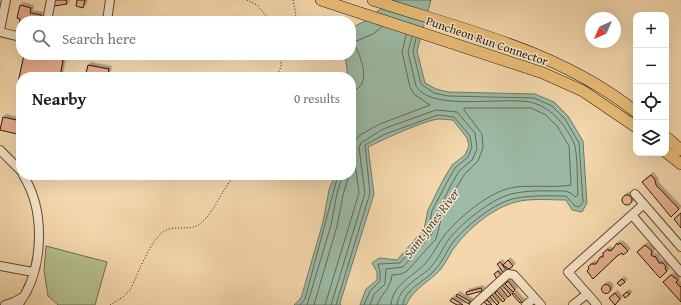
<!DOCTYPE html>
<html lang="en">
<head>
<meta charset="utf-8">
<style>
  :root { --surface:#fff; --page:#f2f2f2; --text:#202124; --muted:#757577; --line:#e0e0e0 }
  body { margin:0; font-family:"Gentium Book Plus",serif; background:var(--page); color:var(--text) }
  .controls { position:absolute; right:12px; top:12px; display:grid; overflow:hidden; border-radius:8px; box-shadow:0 4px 16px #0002 }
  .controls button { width:36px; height:36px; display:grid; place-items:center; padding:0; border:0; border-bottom:1px solid var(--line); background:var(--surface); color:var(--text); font:20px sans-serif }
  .compass { position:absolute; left:585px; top:12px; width:36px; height:36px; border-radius:50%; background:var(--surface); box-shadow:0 4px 16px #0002; rotate:225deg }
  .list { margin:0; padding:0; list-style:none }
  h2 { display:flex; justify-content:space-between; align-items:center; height:52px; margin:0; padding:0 16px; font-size:17px }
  h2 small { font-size:13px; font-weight:400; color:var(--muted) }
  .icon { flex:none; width:22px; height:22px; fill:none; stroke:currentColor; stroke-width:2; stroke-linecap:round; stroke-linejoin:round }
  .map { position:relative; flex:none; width:681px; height:305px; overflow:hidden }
  .search { position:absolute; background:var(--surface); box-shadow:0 4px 16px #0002; left:16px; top:16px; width:340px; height:44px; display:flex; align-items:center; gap:10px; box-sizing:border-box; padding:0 14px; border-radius:16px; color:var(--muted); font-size:15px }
  .panel { position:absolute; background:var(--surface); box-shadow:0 4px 16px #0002; left:16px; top:72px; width:340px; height:108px; border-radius:16px }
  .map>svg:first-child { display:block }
  .green { fill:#b5bf8e; stroke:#6e6e4e }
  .water { fill:#9cbaa5; stroke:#6d7b69 }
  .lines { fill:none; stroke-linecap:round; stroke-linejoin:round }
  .shore { stroke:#626b5a; stroke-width:1 }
  .building { fill:#eaaf90; stroke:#271c0e; filter:url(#shadow) }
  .minor-casing { stroke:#5a4b36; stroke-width:10 }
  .highway-casing { stroke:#271c0e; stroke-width:12 }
  .path { stroke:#271c0e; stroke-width:1; stroke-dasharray:1 2; stroke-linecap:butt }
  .minor { stroke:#f8e5c9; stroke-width:8 }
  .highway { stroke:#eabc76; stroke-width:11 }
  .labels { text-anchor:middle; stroke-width:3; stroke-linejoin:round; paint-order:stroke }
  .street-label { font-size:12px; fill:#271c0e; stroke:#f8e5c9 }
  .water-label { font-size:13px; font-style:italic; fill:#4a4b3b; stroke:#f8e5c9 }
</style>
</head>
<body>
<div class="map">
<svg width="681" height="305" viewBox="0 0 681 305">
  <defs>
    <filter id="shadow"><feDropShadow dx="2.5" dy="-2.5" stdDeviation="0" flood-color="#0004"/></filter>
  </defs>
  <rect width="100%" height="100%" fill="#f4d7ac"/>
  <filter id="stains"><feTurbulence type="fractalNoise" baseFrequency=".005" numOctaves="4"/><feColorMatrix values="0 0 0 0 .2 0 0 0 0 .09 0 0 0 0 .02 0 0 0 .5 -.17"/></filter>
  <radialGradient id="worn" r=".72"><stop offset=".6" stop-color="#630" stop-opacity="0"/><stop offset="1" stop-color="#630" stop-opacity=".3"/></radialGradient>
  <path class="green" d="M46,246l61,16 -12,43h-37l-10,-9 -4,-25z"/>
  <path class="water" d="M388,0h43l-14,51 8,32 11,6 12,3 87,2 19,8 14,14 15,25 4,62 -5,9 -10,-2 -6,-10c-15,0 -36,-2 -50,2 -23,6 -44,24 -59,42 -7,8 -10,18 -17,26 -11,12 -27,19 -34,35h-46l6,-16 11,-9v-8l-5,-9 7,-5 18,2 27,-31 4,-19 14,-28 10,-17 13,-10 4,-9 -2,-8 -14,-18c-4,0 -9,-1 -13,-1 -13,0 -58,21 -72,28l6,47 -34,109 1,2h-47l7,-7 22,-76 6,-32 6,-15h16v-98h-3l-3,-22h6v-27l16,-8 17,-14z"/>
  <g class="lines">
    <path class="shore" d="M351,92c24,-8 8,-36 3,-50l19,-8 9,-7
      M300,305l5,-6 33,-124
      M307,305l24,-80 6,-32 6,-18
      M314,305l23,-79 6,-31 6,-20
      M325,305l34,-112 -6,-44 2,-8 5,-6 20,-11 50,-19 -16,-11 -4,-7 -8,-35 4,-17
      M331,305l34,-112 -6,-45 2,-5 22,-14 53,-19 21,2 18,21 2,16 -5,11 -13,11 -9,16 -13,26 -5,21 -29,33 -17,2 -1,15 -11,10 -4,11
      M336,305l34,-112 -5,-48 20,-11 53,-19 16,2 16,19 2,11 -4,10 -13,11 -9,16 -14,27 -4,21 -28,31 -22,1 2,8v9l-10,10 -6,14
      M377,305c5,-13 13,-15 15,-30l9,-1 6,-3 29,-32 6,-24 13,-25 9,-15 14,-14 5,-13 -1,-14 -18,-24v-2h67l15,7 11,11 12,20 2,39c-17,3 -37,0 -55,2 -24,2 -58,31 -72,49 -7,9 -11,19 -19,28 -12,12 -33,21 -34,41
      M397,305c1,-17 21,-26 32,-36 9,-9 13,-20 20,-30 14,-17 45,-43 67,-46 16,-3 33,-2 49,-2l6,2 4,4 3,-2c-1,-12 0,-42 -4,-52 -8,-17 -21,-34 -40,-40 -26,-8 -103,10 -118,-17l-8,-34 4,-15
      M403,305c1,-15 20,-23 30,-33 9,-9 13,-20 20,-30 13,-16 43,-41 64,-44 16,-3 34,-2 49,-2l9,10 4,1 4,-5 -4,-59 -14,-24 -13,-13 -18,-8 -86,-2 -14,-3 -13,-9 -8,-33 3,-13"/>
  </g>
  <path class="building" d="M53,0h13l1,4 -13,2z
    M77,0h8l-2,8 -7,-2z
    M20,5l11,3 -1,5 11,2 -1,6h-19v3h-2l1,-5 -3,-1z
    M24,55h17l22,5 -3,17h-39v6l-3,-1z
    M88,65l21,4 -2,8h-22z
    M3,117l18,4v14l-21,-5z
    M651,175l4,5 1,5 23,24 -8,8 -29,-35z
    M622 200a5 5 0 1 1 10 0a5 5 0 1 1-10 0Z
    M681,213v15l-7,-9z
    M617,243l1,2 2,-2 8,8 -5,4 -1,-2 -5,3 -24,23 -6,-8 2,-2 -1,-2 3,-3h5l4,-7h3v-4l5,-4 1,2 3,-1z
    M645,245l7,6 -1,4 3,2 1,-1 4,7h4l3,4 -1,2 2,2 -7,7 -23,-26z
    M508,260l5,6 -4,3 -6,-4z
    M500,262l7,9 -3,2 -7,-9z
    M498,271l4,5 -5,3 -3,-5z
    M671,275l7,5 -2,2 4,5 1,-1v16l-18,-20z
    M622,279l3,3 -5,4 -3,-3z
    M508,281l7,9 -2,2 -8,-8z
    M601.5 289a4.5 4.5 0 1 1 9 0a4.5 4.5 0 1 1-9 0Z
    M502,285l9,10 -3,2 -8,-10z
    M481,288l1,3 -15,4 -1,-3z
    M497,291l8,9 -2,2 -8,-9z
    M627,292l3,2 -5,4 -2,-3z
    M514,293l8,9 -2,1 -8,-9z
    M615,293l5,6 -5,6 -6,-7z
    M457,294l13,7 -1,3 -13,-8z
    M492,295l7,8 -2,2 -7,-8z
    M452,298l11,7h-6l-7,-4z
    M487,300l5,5h-5l-3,-3z"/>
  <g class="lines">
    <defs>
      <path id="minor" d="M47,21l4,-21
        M107,21l3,-21
        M0,30l6,-30
        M0,32l21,5
        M0,150l21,21
        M635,194l46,53
        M632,215l49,57
        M0,266l33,6
        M5,305l9,-3 7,-4
        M18,305c26,-34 28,-94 5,-130
        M474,305l34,-31 6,1 27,30
        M526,305l8,-7
        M573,305l14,-11
        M597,305l-29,-33 76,-68"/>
      <path id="highway" d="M321,0l222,73 40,18 53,36
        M373,0c91,30 187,51 263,112
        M666,137l15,13
        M666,152l15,12"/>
    </defs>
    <use href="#minor" class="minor-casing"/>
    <use href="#highway" class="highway-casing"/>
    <path class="path" d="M247,0l10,5 14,16
      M293,21l3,-7 -3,-14
      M276,77l5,-10v-12
      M110,305l13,-8 7,-7c8,-15 22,-57 39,-61 11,-3 23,2 32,-6 15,-13 21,-34 34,-48"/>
    <use href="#minor" class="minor"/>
    <use href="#highway" class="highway"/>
  </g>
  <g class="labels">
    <g class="street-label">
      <text transform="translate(487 41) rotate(19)" y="4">Puncheon Run Connector</text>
    </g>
    <g class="water-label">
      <text transform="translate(431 223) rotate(-53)" y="5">Saint Jones River</text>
    </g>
  </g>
  <rect width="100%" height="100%" filter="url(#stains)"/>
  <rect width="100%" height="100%" fill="url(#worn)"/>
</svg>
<div class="controls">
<button>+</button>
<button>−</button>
<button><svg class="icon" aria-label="locate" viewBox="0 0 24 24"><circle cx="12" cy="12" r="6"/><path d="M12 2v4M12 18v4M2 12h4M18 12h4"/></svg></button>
<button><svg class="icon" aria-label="layers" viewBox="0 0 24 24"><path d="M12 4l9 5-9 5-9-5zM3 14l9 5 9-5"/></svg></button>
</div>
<svg class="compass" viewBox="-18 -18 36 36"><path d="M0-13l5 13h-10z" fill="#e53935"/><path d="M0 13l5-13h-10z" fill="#757577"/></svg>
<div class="search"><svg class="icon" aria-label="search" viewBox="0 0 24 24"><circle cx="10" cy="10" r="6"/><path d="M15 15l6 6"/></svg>Search here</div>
<section class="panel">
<h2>Nearby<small>0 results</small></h2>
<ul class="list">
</ul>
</section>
</div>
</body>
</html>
